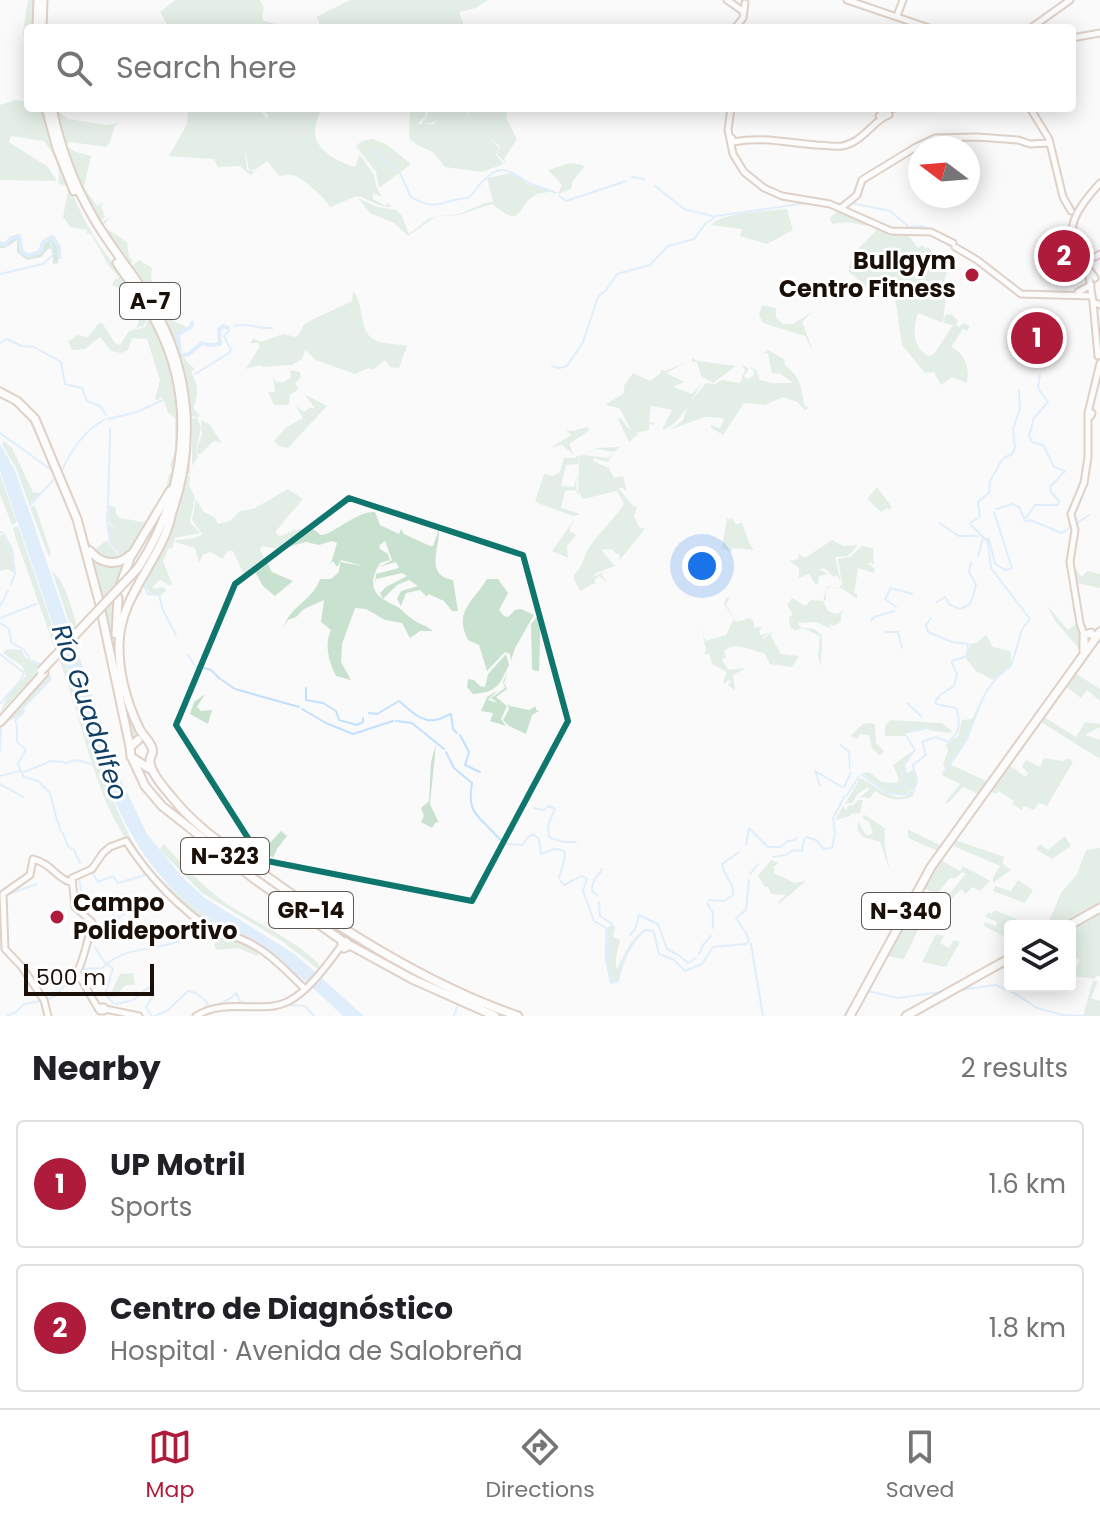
<!DOCTYPE html>
<html lang="en">
<head>
<meta charset="utf-8">
<style>
  :root { --surface:#fff; --page:#f6f6f6; --text:#202124; --muted:#757577; --line:#e0e0e0; --accent:#af1c3b }
  body { margin:0; font-family:Poppins,sans-serif; background:var(--page); color:var(--text) }
  .controls { position:absolute; right:24px; bottom:24px; display:grid; overflow:hidden; border-radius:8px; box-shadow:0 4px 20px #0003 }
  .controls button { width:72px; height:72px; display:grid; place-items:center; padding:0; border:0; border-bottom:2px solid var(--line); background:var(--surface); color:var(--text); font:40px sans-serif }
  .compass { position:absolute; left:908px; top:136px; width:72px; height:72px; border-radius:50%; background:var(--surface); box-shadow:0 4px 20px #0003; rotate:286deg }
  .scale { position:absolute; left:24px; bottom:20px; width:130px; box-sizing:border-box; padding-left:8px; border:4px solid #1b1008; border-top:0; font-size:22px; line-height:28px; white-space:nowrap; color:#1b1008; -webkit-text-stroke:6px #fff; paint-order:stroke }
  .you { position:absolute; left:702px; top:566px; width:28px; height:28px; margin:-20px; border:6px solid #fff; border-radius:50%; background:#1a73e8; box-shadow:0 0 0 12px #1a73e833 }
  .badge { display:grid; place-items:center; width:52px; height:52px; border-radius:50%; background:var(--accent); color:#fff; font-size:26px; font-weight:700 }
  .pin { position:absolute; translate:-50% -50%; border:4px solid #fff; box-shadow:0 2px 8px #0006 }
  .list { margin:0; padding:0; list-style:none }
  h2 { display:flex; justify-content:space-between; align-items:center; height:104px; margin:0; padding:0 32px; font-size:34px }
  h2 small { font-size:26px; font-weight:400; color:var(--muted) }
  .list li { display:grid; grid-template-columns:52px 1fr auto; gap:24px; align-items:center; box-sizing:border-box; height:128px; margin:0 16px 16px; padding:0 16px; border:2px solid var(--line); border-radius:8px }
  .list b { display:block; font-size:30px; white-space:nowrap }
  .list p { margin:0; font-size:26px; white-space:nowrap; color:var(--muted) }
  .list em { font-size:26px; font-style:normal; color:var(--muted) }
  .icon { flex:none; width:44px; height:44px; fill:none; stroke:currentColor; stroke-width:2; stroke-linecap:round; stroke-linejoin:round }
  .map { position:relative; flex:none; width:1100px; height:1016px; overflow:hidden }
  .search { position:absolute; background:var(--surface); box-shadow:0 4px 20px #0003; left:24px; right:24px; top:24px; height:88px; display:flex; align-items:center; gap:20px; box-sizing:border-box; padding:0 28px; border-radius:8px; color:var(--muted); font-size:30px }
  .sheet { height:392px; background:var(--surface) }
  nav { display:flex; justify-content:space-around; align-items:center; box-sizing:border-box; height:112px; border-top:2px solid var(--line); background:var(--surface); font-size:22px; color:var(--muted) }
  nav a { display:grid; justify-items:center; gap:4px }
  nav .on { color:var(--accent) }
  .map>svg:first-child { display:block }
  .green { fill:#c8e2cf }
  .forest { fill:#b0d4bb }
  .water { fill:#c2e1ff }
  .lines { fill:none; stroke-linecap:round; stroke-linejoin:round }
  .stream { stroke:#c2e1ff; stroke-width:2 }
  .canal { stroke:#c2e1ff; stroke-width:4 }
  .secondary-casing { stroke:#bea089; stroke-width:9 }
  .highway-casing { stroke:#bea089; stroke-width:11 }
  .secondary { stroke:#fff; stroke-width:5 }
  .highway { stroke:#fff; stroke-width:7 }
  .highway-bridge-casing { stroke:#bea089; stroke-width:11; stroke-linecap:butt }
  .highway-bridge { stroke:#fff; stroke-width:7 }
  .marked { fill:none; stroke:#0f766e; stroke-width:6; stroke-linejoin:round }
  .poi-dot { fill:#af1c3b; stroke:#fff; stroke-width:3 }
  .labels { text-anchor:middle; stroke-width:6; stroke-linejoin:round; paint-order:stroke }
  .shield { fill:#fff; stroke:#5f5852; stroke-width:2 }
  .shield-label { font-size:22px; font-weight:bold; fill:#1b1008 }
  .poi-label { font-size:24px; font-weight:bold; fill:#1b1008; stroke:#fff; text-anchor:end }
  .water-label { font-size:26px; font-style:italic; fill:#114066; stroke:#fff }
</style>
</head>
<body>
<div class="map">
<svg width="1100" height="1016" viewBox="0 0 1100 1016">
  <rect width="100%" height="100%" fill="#fafafa"/>
  <path class="green" d="M28,0h8l-1,28h-7v19l-5,-14z
    M175,0h85l4,7 -2,9 2,5 16,4 1,3h-112l-9,-16z
    M350,0h138l-12,8 -17,4 6,16h-146v-7l-3,-4z
    M16,100l12,2v6h16c18,59 34,118 78,165l-4,3 -9,-10 -18,-32 -5,-1 2,-3 -18,-3 -7,-10 5,-27 -2,-4 -8,-3c4,-15 -5,-30 -14,-42l-33,-5 -2,6 39,25 9,14 -57,-1v-75z
    M54,108l14,11 38,6 13,-2 -4,3 -5,16 -4,5 -36,-5 -6,3 12,7 15,4 -7,31 13,19 6,-4 -2,4 4,11 -6,6c-22,-35 -36,-75 -45,-115z
    M188,108h70l9,11 1,-4 -8,-7h61c-2,8 -7,18 -6,26 2,18 26,29 40,33l4,-12 2,1 13,19 2,11 6,11 -9,-4v6l13,7 1,-3 -5,-5 10,9c-14,1 -22,-8 -35,-11l-27,11c-4,-8 -29,-31 -38,-32 -4,-1 -9,1 -13,1l-12,-15 -12,9h-6l-4,-21 2,21 8,2 -5,3 -10,-9 -22,1 -4,-8 -45,-3 18,-32z
    M410,108h5v5l5,-5h6l-1,9 -8,7h16l5,-5 -7,4 -10,1 7,-9 -1,-7h16v4l1,-4h21l4,9 -2,-9h39l1,11 10,20 -13,20 2,5 -9,-10 3,-7 -12,-11 11,12 -3,7 8,9 -22,8 -37,-5 -12,-15 -16,-7 -8,-7z
    M372,139l14,5 25,20 -32,24 -3,-16 -20,-26 6,-5z
    M570,163l13,2 1,2 -11,14 -2,8 -13,5 4,-9 -14,-15z
    M511,173l18,12 12,1 8,6c-5,1 -10,1 -14,3 -21,13 -10,35 -43,9l-33,11 -20,1 20,-2 26,-11 8,-1 -6,-24z
    M358,198l19,9 19,3 6,6 7,18 19,-15 9,-3 -29,20 -14,-13 -24,-10z
    M787,209l6,21 -26,14 -27,-8 2,-7 -31,-4c11,-13 58,-14 76,-16z
    M839,210l55,23 20,1 -5,2 9,12 5,-3 2,4 3,-2 10,13 6,-4 6,8 -8,22 -16,7 4,7h11l5,-4 -3,27 -25,-10c-6,17 -5,36 11,43l5,-2 19,-29 -9,-2 1,-8 6,-1 7,7 -2,4 4,2 3,-4 7,3 -3,5 -4,-2 -12,18c14,6 19,22 16,36l-15,-6 -11,8 -7,-13 -9,1 -23,-28 -7,-47 -14,-8 -16,-4 -16,-14c-1,-20 18,-29 29,-44l-31,-6 -15,2 -2,-6z
    M111,216l-8,10 24,16 2,15 4,4 -4,4 -29,-41z
    M139,260l13,8 -1,10 2,8 -2,-3 -3,2 1,9 -18,-27z
    M123,275c56,79 84,170 21,255 -7,10 -13,21 -22,29l-12,-18 -2,-18 9,7 -9,-9 1,-16 7,3v6l4,4 24,4c13,-9 23,-32 25,-48l4,-2 -3,-7 5,-13v-34l-7,-6 -5,-14h-3l2,-6 -4,9 -3,-2 5,-19 -13,-41 -15,-1 -4,12 -7,3 -10,-2 -11,-14 -15,12 -13,1 -4,-8 9,-7 11,2 10,-13 4,-1 13,20 5,2 9,-14 16,-4 4,-10 -6,9 -10,3 4,-2 3,-10 -4,-21 -6,-2 -6,3 -2,-7 -10,-5 2,-5z
    M353,291c13,13 3,45 27,51 8,2 18,2 27,4l-8,22 -9,-1 -5,-7 -12,10 -4,-2 -14,6 -39,-14 -11,-10 -3,9 -10,6 -29,2 -3,-2 -14,4 14,-23 -2,-3h-8l3,-5 8,4 22,-8 13,3c4,-3 5,-7 7,-11 4,-6 41,-20 49,-25z
    M151,298l13,20 11,-2 -2,5 15,7 -8,3c-5,14 3,30 15,38l-4,3c7,10 8,24 2,36l7,8 -3,1 4,11 -5,23 6,-17 -1,-14 8,4 13,19 -8,-2 -15,14 -3,-4 2,6 -6,9v-47l5,-2 -4,-1 -2,2 -1,56h-4c11,-63 -3,-121 -35,-176z
    M762,305l14,3v10l7,6h10l20,-13 -11,11 12,31 -9,-17 -42,-13 -4,-8z
    M1035,319l14,4 -4,12 2,11 -17,4 -1,-13 10,-13 -8,8z
    M768,350l16,9 1,6c15,12 16,18 19,40l5,3 -4,2 -8,-8 -14,-5 -18,8 -21,-2 -21,32 -12,-7v-3l9,3 4,-8 -2,-2 -17,-1 -34,12 12,-9 5,-16 18,-21 9,1 6,-4 19,3 5,-13 -3,-6 7,5 -5,7 3,3 6,-3 2,-4 -7,-6 8,4 4,10 12,3h21l-12,-9 -9,-1 -4,-19h4l-9,-1 -7,5z
    M692,358l6,3 38,5 -23,17 -12,-7 -4,-14h-5z
    M687,362l-21,11 19,9 -12,5 19,7 13,-14c-14,16 -23,45 -43,50l10,-20 -21,-4 -2,16 6,1 -1,2 -5,-1v6l-13,3 2,1 -9,8 -11,-23 3,-1 6,9 8,5 -5,-4 -11,-20 -14,-3 19,-12v-7l9,-13 17,8 10,-7 1,-4 4,1z
    M290,370l10,2 1,5 -6,6 4,6 -9,6 -1,10h-15l-6,-13h7l-2,-16 3,6 3,-1 3,2 9,-6z
    M304,394l23,12 -39,42 -9,-2 -5,-5 11,-13 18,-10 -7,-12 8,6 5,-4h6z
    M587,427l3,3 -21,14 5,11 -12,-10 -12,3 21,-13 -5,-5 7,1z
    M4,441l8,7 21,44 7,1 -11,11 -13,-36 -14,-24z
    M619,447l-5,5 -18,-3 -12,6 24,3 5,-5 -5,9 -14,-4 -1,3 16,7 5,10 9,-2 4,16 -5,-5 -3,2 14,17 4,1 -3,9 5,11 6,2 -26,32 1,-5 -9,-7 -10,1 14,16 -19,7 -4,4 17,-7 -8,4 7,9 -9,-7 -4,4v3l-15,8 -5,-11 -1,2v-7c11,-11 8,-17 16,-29 11,-15 24,-27 34,-42l-7,-13 -34,8 -5,-8 1,-34 18,-9z
    M579,455l-1,9 -12,1 -5,21 13,1 3,-12 -1,12 3,9 -4,-6 -10,1 -4,17 17,5 1,2 -6,1 -38,-14 9,-28 9,2 7,-4 4,-14h10z
    M0,474l17,48 -5,3 -12,-31z
    M186,475l4,1 -1,9 6,12 -5,25 10,11 -25,5 -3,11 -3,-1 -6,13 9,23 -3,1 -9,-5 -8,7 3,2 9,-2 2,4 -5,4h-9l-10,-12v10l-6,5 -13,25 59,-133z
    M877,487l15,20 -2,3 -3,-2 -6,4 -14,-13z
    M288,489l15,10 -27,32v3l5,2 13,-6 18,-2 9,7 5,-1c16,-7 33,-23 49,-22l5,13 19,9 2,-5 3,5 26,12h3l6,-17c1,19 -15,46 14,51l5,31h-6l-8,-10 -16,-7 -1,3 -7,-7 -14,3 -5,13 -4,-7 4,-8 17,-5 -9,-6 -12,5 -14,14 -3,-6 6,-6 21,-11 -5,-3 -26,6 -1,6 1,-11 23,-6 -3,-6 -17,5 13,-7 -7,-19 -5,4 -1,-2 1,6 8,5 2,6 -10,3c-14,24 -6,33 16,43 6,3 10,9 15,12 7,6 15,7 22,13h-13l-10,7 -8,-15 -17,-3 -19,-11 -11,-1 -13,36 -1,18 10,18 -15,-4c-7,-13 -12,-32 -5,-46l-10,-8 3,-22 -20,9 -8,8 -8,3 -4,7c6,-21 30,-28 36,-48h11l8,-7 1,-10 23,4 -22,-6 -4,7 -4,-6 -6,7 4,-5 6,-20 -5,-2 -13,4 -13,-3 -26,7 -18,-3 -2,4 12,22 21,9 -18,15 -12,-10 -9,-16 -7,3 -5,-2 -9,-20h-5l-6,8 -12,-7 -7,3 -4,8 -4,-15 -20,-6 1,-2 19,-2 7,-4 -10,-14 4,-21 7,12 12,7 3,6 12,-3 10,-10 13,-2z
    M35,506l16,47 -2,4 -19,-50z
    M727,517l3,4 1,-4 5,7 6,-1c4,9 5,18 12,27l-21,-2 -2,4 -9,-4z
    M575,518l-6,12 7,5 -9,11 1,12 -16,-7z
    M18,526l42,122 -4,4 -40,-113 -3,-11z
    M3,534l9,15 2,24 -6,-4 -8,2v-35z
    M86,537l8,13 13,-10 14,20 -12,2 -19,-14z
    M832,540l11,6 15,-1 -10,11 -13,1 6,26 -4,-8 -3,2 -10,-9 -9,3 6,-1 7,4 -9,2 -1,8h-3l-6,-10 -10,4v-10l-10,-7 9,-2 1,-5 6,4z
    M862,546l11,2 1,17 -4,-3 -2,2 7,5 -1,4 -16,-5 -4,26 3,-1v6l-14,-10 -14,-2 -3,2v11l-3,1 5,10 9,3 8,-4 -4,4v8l-8,4 -4,-2 3,5 -16,-7 -18,1 2,4 14,2 7,6c3,11 -2,21 1,34l-4,-14 2,-19 -17,-8 -12,4 4,-2 -5,-3 -1,-10 4,-2 -6,-10 5,-7 13,8 6,-6 12,1 4,-15 12,2 3,-4 -4,-25 12,-2z
    M90,553l6,6 27,3 2,4 -7,21 -16,17 -4,-29h-3z
    M1072,565l10,12 5,-6 13,3v14l-24,-5z
    M52,571c15,13 20,39 26,59l-5,4z
    M487,579h11l10,14 -9,17 5,6 4,1 7,-7 6,-1 13,6 -19,33 -4,13 -1,-7 -5,-2 -18,19 -8,-26 -11,-5c-15,-29 6,-39 19,-61z
    M730,597l-4,7 10,18 14,-4 4,4v6l8,-1 -3,5 2,3 9,-3 -7,5v2l9,-7 -1,4 10,18 18,2 -7,11 -22,-3 -6,-11c-13,-2 -29,-13 -40,-2l2,6 -4,2 6,11 18,-2 -13,7 2,16 -7,-6 3,-3 -2,-2 -5,4 -1,-2 4,-10 -15,-8 -3,-11 -5,2 2,-5 -5,-24 4,15 21,-6 8,-16 -10,-15 2,-6z
    M116,599l-2,34 3,34 20,71 -7,-6 -27,-119z
    M1047,605l21,25 11,-9 3,31 -27,-31z
    M541,612l-2,59h-4l-3,-2 -1,-45z
    M986,635l7,12 16,4 2,2v12l-18,15 -17,-9 -10,-12 4,-15 6,-1z
    M7,649l14,1 5,8 16,9 -42,46 8,-19 18,-18 -4,-10 -19,-13z
    M506,654l3,11c-10,20 -11,27 -36,29l-6,-7 1,-8 6,1 6,6 5,1 3,-13z
    M63,655c22,63 39,131 71,189 22,39 64,68 103,92 -24,-1 -44,-20 -61,-37 -25,-26 -50,-55 -66,-88 -22,-49 -32,-102 -51,-152z
    M47,671l4,8 -27,28 -1,7 -18,9 -2,-2z
    M508,671l-4,12 3,6 -11,8 11,9 -6,13 5,7 -16,-5 3,-8 -12,-2 6,-14 11,-7 -10,10 10,3 -7,-5 14,-10 -2,-6z
    M1075,673l25,16v12l-13,-11 -6,8 -16,-12z
    M205,694l-8,13 4,4 11,-1 -4,14 -18,-10 4,-12z
    M981,700l-13,39 -19,25 40,18 -49,70 -32,-14v-13l1,5 33,16 37,-52 -16,-7 -16,17 -2,-1 15,-19 -18,-9 4,-5 -3,-6 5,-13 -2,-6 12,-9 4,-16 10,-1z
    M508,703l2,3 19,4 7,-4v4l3,1 -7,4 -6,19 -17,-8 -6,-6 6,-11z
    M1044,717l32,20 9,-15 15,2v3l-15,8 15,5v19l-59,-37z
    M890,720l52,3 10,8 -2,2 -22,-3v-3l-21,6 -1,3h-21v-10z
    M871,723l4,1 1,19 8,8 -4,5 -8,-8 -3,-13 -9,-1 -3,5 -7,-3 13,-12z
    M436,744l-6,60 9,19 -3,-1 -4,6 -11,-6 3,-6 -3,-8 8,-7 2,-39z
    M914,750l-11,15 5,17 -1,-9 6,-3 5,8 -3,8 -10,9 -17,-2 -26,-20 7,-1 13,10 15,1 2,-4 -6,-14z
    M1044,758l19,3 6,-3 4,4 -26,44 -8,-3 -5,7 -10,-4 -2,4 -10,-6 2,-3 -15,-10 -3,3 -6,-3 19,-26 17,12 2,-4 -6,-6 4,-7 14,7z
    M860,778c17,7 28,23 48,18l9,-8 -5,9c-14,5 -25,2 -37,-6l-5,7 -10,-1 9,-7 -1,-3 -10,7 -6,9 -7,1z
    M858,800h5l-3,13 -10,1 1,2 -16,4 8,-14 4,5v-5l6,-1z
    M865,815l20,13c-2,17 2,27 5,43l-10,-29 -17,-5 -5,-6v-10l7,13 4,1 4,-2 -4,-11 -7,-4z
    M281,831l6,5 -10,13 -4,9 -10,-8z
    M1065,836l6,10 -19,13 -16,-10 4,-5 8,6z
    M955,840l50,17 -3,6 9,7 -18,13v-6l7,-11 -49,-21z
    M164,844c20,22 39,43 63,60 33,21 65,34 92,60v6l-37,-29 -80,-48 -41,-42 -1,-3z
    M1100,848v57l-36,21h-17l14,-33 16,-19 9,-24z
    M771,860l8,3 -7,5h3l-1,5 21,10 11,-2 -27,23v-3l7,-6 -15,-1 -3,-7h-3l-7,-11z
    M941,860l19,11 3,-5 27,15 -10,10 -8,-4 -6,7 -5,-5 -11,12 -5,-2 21,-25 -4,-2 -6,6h-6l-13,16 -14,-6z
    M1018,880l15,10 -8,13 -32,-12 2,-5 16,5z
    M1100,909v68l-3,-2 -2,4 -23,-3 8,-16 -7,-4 -3,4v-34z
    M994,910l23,9 -4,7h-3l-3,12 -23,-12 1,-4 11,4 1,-4 -11,-5 2,-5 4,2z
    M903,922l16,6 -15,31 -19,-3z
    M612,925l3,2 -2,10 7,3 -4,18v12c8,-14 13,-30 27,-39l-16,22 -10,28 -4,2c-10,-15 -5,-38 -6,-55z
    M936,934l8,2 -4,7 9,5 5,-8 6,2 -14,25 -24,-5z
    M219,936l18,2 22,13 -2,5 -19,-8 -21,2 -3,-5z
    M133,973l2,12h-9l-12,12h-5l11,-23z
    M1093,980l5,2 -7,16 9,3v15h-17z"/>
  <path class="forest" d="M18,236l4,16 6,4 13,-5 6,-14h8l5,9 -2,17 -5,1v-13l-4,-3 -8,9 -14,3 -10,-8v-12l-12,8h-5v-4l6,1 4,-6z"/>
  <path class="water" d="M0,444l15,26 108,314 24,50 36,44 22,20 91,57 68,61h-21c-22,-21 -45,-42 -70,-60 -24,-16 -50,-28 -74,-45 -43,-30 -70,-75 -90,-123l-109,-317z"/>
  <g class="lines">
    <path class="stream" d="M370,150l29,21 12,26c27,16 31,2 57,1 7,-5 10,-13 17,-19 20,-20 31,-1 46,5 9,3 16,5 25,9
      M632,177l12,2
      M655,186l29,23 28,7
      M559,196l7,5 60,-20
      M851,203l39,8 19,16 13,-1 6,3
      M943,241l6,5
      M0,274l43,-10 10,-9 -2,-13
      M234,326c12,-4 25,3 38,2
      M0,343l7,-4 15,7 12,1 27,15 4,22 17,4 5,13 13,5 6,9
      M552,366l7,2 8,-2 16,-24 15,-45 8,-7 11,-16 33,-9 18,-19 26,-7 11,-15 11,-8 91,-13
      M195,374l34,-21 2,-3 -7,-14 5,-5
      M139,411l24,-11
      M108,419l29,-7
      M110,428v9
      M0,433l53,38
      M1004,458l8,-4 3,-7 -2,-18 7,-20 -1,-19
      M61,472c11,-23 22,-40 44,-53
      M108,503l2,-64
      M30,505l27,-29
      M996,509l17,-5 6,3 5,11
      M980,517l-2,-15 11,-9 1,-12 12,-21
      M1026,518l9,-13h23l1,-4 -8,-9 -1,-5 15,-16 -11,-4 -11,-22 -11,-3 -3,-6 5,-18 14,-16 -10,-14 2,-13
      M1024,520l1,1
      M107,521l1,-16
      M1027,521l3,-1 32,13 27,-18
      M107,523l3,19 11,15
      M939,523l20,13h11
      M970,523l8,-5
      M971,525l17,17 3,26 39,51 -7,9
      M0,533l2,-1
      M4,534l8,15 3,25
      M972,536h5
      M978,556l5,-18 6,1 6,25 10,6 7,-2 -18,-56
      M971,562l-2,10 7,12 -3,13
      M11,584l3,-8
      M143,584l5,10 11,1 4,15 13,25
      M146,587l1,-10
      M937,602l8,-5 5,8 10,4 9,-4 3,-6
      M0,606l8,-15
      M896,607l-11,-8 6,-11 21,6
      M130,609l8,-13
      M0,618l36,-14
      M931,618l-5,7 2,7 24,10 16,2 -1,12 -15,5
      M871,621l3,-4 20,-6
      M0,623l9,6 2,12
      M886,632h12l4,16
      M11,642l13,8 6,9
      M0,654l23,18
      M188,655l7,11 6,2
      M32,661l8,3
      M204,668l7,2 9,9
      M222,680l13,9 64,18
      M306,688v12l17,3 13,8 3,9 18,5 6,-3v-4
      M935,702l5,-7 14,-9 3,-12 -5,-11
      M907,703l14,13
      M0,704c6,-9 23,-23 24,-31
      M302,709l24,14 27,11 40,-13
      M369,713l8,1 22,-13c11,9 24,24 40,18 5,-1 8,-4 12,-5l2,15 4,4
      M23,714l1,-7 27,-28 -6,-10
      M396,721l16,2 32,26
      M909,732l19,-4
      M460,735l9,17 -4,13 15,7
      M20,745l-3,-3v-15l-2,-7 6,-5
      M841,745l8,7 1,16
      M0,751l1,-25
      M446,752l8,16 18,15
      M65,763l12,-3 14,4
      M94,764l5,-1
      M20,770l-2,-7 8,-13 -4,-4
      M21,771l3,6 14,4 11,11
      M24,772l27,-11 12,1
      M158,772l6,10
      M943,773c8,-10 17,-21 22,-32 17,-33 13,-51 46,-75l11,-36
      M862,775l25,18 21,2c14,-15 8,-14 5,-30l13,-10 -4,-13 14,-5 12,5c12,-8 13,-21 8,-34l-20,-4
      M0,776l20,-5
      M0,784l23,13
      M472,784c-5,25 3,30 20,47 5,5 7,9 15,13
      M820,786l-5,-15 27,16
      M890,786l14,2 4,-6 -4,-17 11,-15 -8,-13
      M844,787l7,-15
      M50,794l5,18
      M847,795l12,-19
      M534,808l10,2 5,-4 6,3 -7,16 1,12
      M55,813l6,19
      M63,833l5,13 4,3
      M806,837l10,3 8,9 8,-1 3,-15 -2,-15 12,-22
      M551,838l12,4h13
      M509,844l13,1 6,-8 5,-3 6,5 2,15 13,-5 8,1
      M746,845l3,-17 19,19h12l8,-6 7,-1 2,-3
      M74,850l6,13
      M773,857l13,-2 7,-5 9,1 2,-12
      M92,872l6,10 15,-6 5,7 31,-9
      M750,874l8,-10
      M559,878l6,-21 -1,-6
      M576,879l5,-3 6,3 -4,12 11,30 12,7v32l5,23 7,-2c4,-19 11,-38 27,-51l8,1
      M560,880l4,5 10,-5
      M6,895l31,-11
      M114,895h12
      M597,895l-5,-4c0,-14 6,-13 10,-22
      M709,900l15,1 9,-6c1,-13 -9,-18 -11,-31l17,-12
      M77,901l4,-9 -2,-15
      M599,902l1,14 12,8 -2,34 -3,2
      M707,903l6,10v15
      M123,915l5,-8
      M112,923l9,-7
      M343,924l84,49
      M743,929l-7,-11 10,-8 3,-30
      M654,933l5,21 15,6 11,11 17,-7 11,-17 33,-3 3,-4 -4,-9
      M630,935l5,-6 4,-14 19,9 9,25 13,7 8,7 8,-5
      M96,939l2,-5 13,-10
      M751,944l12,72
      M95,947l10,16
      M699,954l4,-9 8,-9
      M106,963l7,6 -8,25 8,9
      M108,963c28,-22 67,-8 93,-37
      M82,969l20,-1 5,-4
      M959,990l37,-5 20,9 21,14 26,7 21,1
      M868,991l30,7 43,-6
      M232,997l4,-4 4,8 6,3
      M47,999l7,-2 22,-24
      M133,1000l15,-12h4l2,6 -8,13 6,9
      M115,1004l15,-3
      M219,1004l12,-6
      M290,1005l15,1
      M306,1007l8,9
      M7,1016l9,-4 8,-8 17,-3
      M155,1016l13,-6 20,-19 8,2 12,10 -4,6
      M454,1016l4,-12
      M844,1016l16,-26"/>
    <path class="canal" d="M0,243l5,2 6,-7 8,-2 3,16 7,4 11,-4 3,-10 9,-5 7,10v10
      M192,323l-1,4 -13,7 2,22 9,-2 13,-11 5,2 13,-1 -1,-14 4,-4 5,2"/>
    <defs>
      <path id="secondary" d="M727,0l17,12
        M847,0l82,28
        M897,16l6,-16
        M735,28l8,-10 2,-15
        M1031,28l39,-28
        M1072,38l28,-5
        M731,108l-3,22 5,24 11,18 20,16 18,8 48,8 61,27 40,1 22,11
        M1030,108l19,31 14,58 8,14
        M879,116l3,-4 13,-4
        M732,138l1,4c29,-6 55,1 83,3 8,0 18,2 26,1 22,-4 32,-27 47,-31l-1,-3
        M841,208l16,-13 5,-15 54,-33 19,-9 42,-1 41,3 12,4 20,-1
        M955,247l22,13 44,34 71,2
        M1081,256c-22,-27 1,-53 19,-73
        M1081,256l14,1 5,-3
        M1082,260l13,18
        M1088,270l5,32 7,3
        M1078,292l13,-7
        M1093,302l5,54
        M1089,412l3,1 -1,3 -3,-1z
        M1088,413l12,-50
        M1084,635l-4,-12 -10,-61 5,-32 -4,-16 13,-31 4,-26v-43
        M100,1007h4v4h-4z
        M105,1009l34,7
        M99,1010l-22,-38c5,-7 14,-43 15,-50l-17,-15 -3,-29 20,-9 11,-16 7,-6 16,-6c23,36 55,70 91,92 8,5 16,2 24,6 27,11 43,30 63,49
        M48,1016l-4,-16 -22,-33 -17,-18 -2,-55 27,-19 3,-16c21,6 21,18 39,24
        M196,1016c30,-19 67,-1 93,-15 21,-11 39,-38 53,-56"/>
      <path id="highway" d="M37,28l1,-28
        M42,28l1,-28
        M46,108l11,40 17,43
        M52,108c8,38 21,75 41,109 17,30 40,56 58,86 39,65 46,141 20,212
        M117,263c14,21 30,40 41,63 40,79 27,169 -20,242
        M0,392l17,9 18,18 42,100 22,82 31,146
        M172,512c-9,48 -53,82 -53,134 0,28 8,57 20,82 3,7 11,13 13,20 2,8 -1,4 -2,12 -1,11 14,28 21,36 20,26 47,45 73,64 80,59 180,124 274,156
        M90,551c11,13 27,16 40,4
        M120,586l10,-28 40,-67
        M116,634l2,-36
        M1084,651v-16l7,-2 5,5
        M0,722l44,-49
        M138,740l-8,7 1,10 19,12
        M133,760l12,26 17,20 91,72 91,64
        M1068,926l32,-18
        M346,942l2,4 -4,2 -2,-4z
        M348,944l64,35 83,37
        M850,1016l81,-149 169,-235
        M906,1016l104,-58"/>
    </defs>
    <use href="#secondary" class="secondary-casing"/>
    <use href="#highway" class="highway-casing"/>
    <use href="#secondary" class="secondary"/>
    <use href="#highway" class="highway"/>
    <defs>
      <path id="highway-bridge" d="M41,671l97,-103"/>
    </defs>
    <use href="#highway-bridge" class="highway-bridge-casing"/>
    <use href="#highway-bridge" class="highway-bridge"/>
  </g>
  <path d="M0 0H1100V1016H0ZM349,498l174,57 45,166 -96,180 -210,-41 -86,-135 59,-141z" fill="#fafafa" fill-opacity=".55" fill-rule="evenodd"/>
  <path class="marked" d="M349,498l174,57 45,166 -96,180 -210,-41 -86,-135 59,-141z"/>
  <g class="poi-dot">
    <circle cx="972" cy="275" r="8"/>
    <circle cx="57" cy="917" r="8"/>
  </g>
  <g class="labels">
    <g class="shield">
      <rect x="120" y="283" width="60" height="36" rx="6"/>
      <rect x="181" y="838" width="88" height="36" rx="6"/>
      <rect x="269" y="892" width="84" height="36" rx="6"/>
      <rect x="862" y="893" width="88" height="36" rx="6"/>
    </g>
    <g class="shield-label">
      <text x="150" y="309">A-7</text>
      <text x="225" y="864">N-323</text>
      <text x="311" y="918">GR-14</text>
      <text x="906" y="919">N-340</text>
    </g>
    <g class="poi-label">
      <text x="956" y="269">Bullgym<tspan x="956" dy="28">Centro Fitness</tspan></text>
      <text x="73" y="911" text-anchor="start">Campo<tspan x="73" dy="28">Polideportivo</tspan></text>
    </g>
    <g class="water-label">
      <text transform="translate(90 712) rotate(71)" y="9">Río Guadalfeo</text>
    </g>
  </g>
</svg>
<div class="controls">
<button><svg class="icon" aria-label="layers" viewBox="0 0 24 24"><path d="M12 4l9 5-9 5-9-5zM3 14l9 5 9-5"/></svg></button>
</div>
<svg class="compass" viewBox="-18 -18 36 36"><path d="M0-13l5 13h-10z" fill="#e53935"/><path d="M0 13l5-13h-10z" fill="#757577"/></svg>
<div class="scale">500 m</div>
<div class="you"></div>
<div class="pin badge" style="left:1037px;top:338px">1</div>
<div class="pin badge" style="left:1064px;top:256px">2</div>
<div class="search"><svg class="icon" aria-label="search" viewBox="0 0 24 24"><circle cx="10" cy="10" r="6"/><path d="M15 15l6 6"/></svg>Search here</div>
</div>
<section class="sheet">
<h2>Nearby<small>2 results</small></h2>
<ul class="list">
<li><span class="badge">1</span><div><b>UP Motril</b><p>Sports</p></div><em>1.6 km</em></li>
<li><span class="badge">2</span><div><b>Centro de Diagnóstico</b><p>Hospital · Avenida de Salobreña</p></div><em>1.8 km</em></li>
</ul>
</section>
<nav>
<a class="on"><svg class="icon" aria-label="map" viewBox="0 0 24 24"><path d="M3 6l6-2 6 2 6-2v14l-6 2-6-2-6 2zM9 4v14M15 6v14"/></svg>Map</a>
<a><svg class="icon" aria-label="directions" viewBox="0 0 24 24"><path d="M12 3l9 9-9 9-9-9zM9 14v-3h6M13 9l2 2-2 2"/></svg>Directions</a>
<a><svg class="icon" aria-label="saved" viewBox="0 0 24 24"><path d="M7 4h10v16l-5-4-5 4z"/></svg>Saved</a>
</nav>
</body>
</html>
